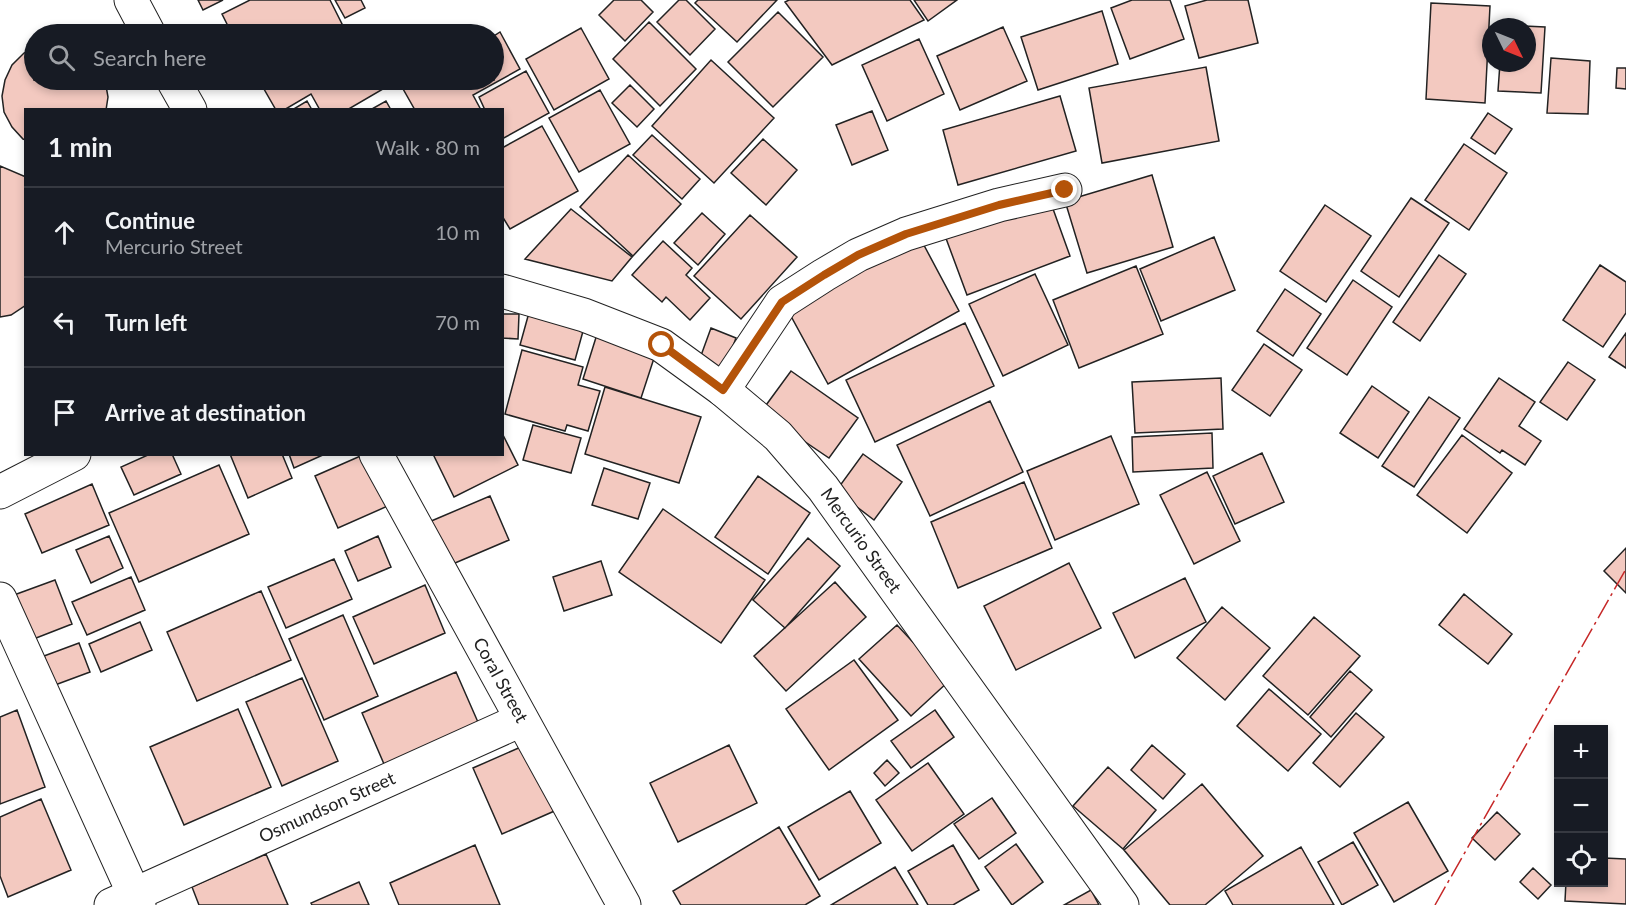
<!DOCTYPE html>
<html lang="en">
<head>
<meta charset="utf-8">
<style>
  :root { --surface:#171b24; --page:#20242c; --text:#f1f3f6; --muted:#9ea1a6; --line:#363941 }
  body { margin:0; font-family:Lato,sans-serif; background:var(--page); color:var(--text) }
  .controls { position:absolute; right:18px; bottom:18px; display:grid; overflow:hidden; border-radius:0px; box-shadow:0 3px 9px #0003 }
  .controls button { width:54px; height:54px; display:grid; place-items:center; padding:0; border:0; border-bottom:2px solid var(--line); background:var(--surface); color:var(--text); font:30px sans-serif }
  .compass { position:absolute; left:1482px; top:18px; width:54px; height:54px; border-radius:50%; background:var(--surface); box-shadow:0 3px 9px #0003; rotate:133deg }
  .stop { position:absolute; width:18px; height:18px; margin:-14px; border:4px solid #b45309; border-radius:50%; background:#fff }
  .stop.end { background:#b45309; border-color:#fff; box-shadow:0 2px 6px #0008 }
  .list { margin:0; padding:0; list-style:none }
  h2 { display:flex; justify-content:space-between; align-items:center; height:78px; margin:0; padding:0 24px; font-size:26px }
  h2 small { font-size:20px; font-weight:400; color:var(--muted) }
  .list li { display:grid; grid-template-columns:39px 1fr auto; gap:18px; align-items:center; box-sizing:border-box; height:90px; padding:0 24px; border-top:2px solid var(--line) }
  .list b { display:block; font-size:22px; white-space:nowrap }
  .list p { margin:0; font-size:20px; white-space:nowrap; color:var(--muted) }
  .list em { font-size:20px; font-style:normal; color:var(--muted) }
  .icon { flex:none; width:33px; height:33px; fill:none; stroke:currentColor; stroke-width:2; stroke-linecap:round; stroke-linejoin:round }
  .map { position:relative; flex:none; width:1626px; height:905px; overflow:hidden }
  .search { position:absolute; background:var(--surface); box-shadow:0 3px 9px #0003; left:24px; top:24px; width:480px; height:66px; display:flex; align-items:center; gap:15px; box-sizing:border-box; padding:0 21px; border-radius:33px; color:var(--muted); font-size:22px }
  .panel { position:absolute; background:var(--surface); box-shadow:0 3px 9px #0003; left:24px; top:108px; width:480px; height:348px; border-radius:0px }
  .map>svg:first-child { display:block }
  .building { fill:#f3c9c0; stroke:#222; stroke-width:1.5 }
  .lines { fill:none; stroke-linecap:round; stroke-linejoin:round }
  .street-casing { stroke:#222; stroke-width:35 }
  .secondary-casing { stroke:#222; stroke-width:35 }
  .street { stroke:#fff; stroke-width:33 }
  .secondary { stroke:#fff; stroke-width:33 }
  .power { stroke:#c62828; stroke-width:1.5; stroke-dasharray:21 4.5 3 4.5; stroke-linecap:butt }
  .route { stroke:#b45309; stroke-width:8 }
  .labels { text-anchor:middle; stroke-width:4.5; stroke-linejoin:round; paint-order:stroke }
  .street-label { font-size:18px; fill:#222; stroke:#fff }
</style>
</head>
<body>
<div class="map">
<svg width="1626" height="905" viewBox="0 0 1626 905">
  <rect width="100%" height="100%" fill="#fff"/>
  <path class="building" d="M198,0h25l-20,10z
    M250,0h80l12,24 -21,10h-89l-10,-20z
    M335,0h26l4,8 -20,10z
    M614,0h27l12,12 -28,29 -26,-26z
    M679,0h7l29,29 -25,26 -33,-33z
    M698,0h79l-40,42 -42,-39z
    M789,0h121l14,20 -92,45 -47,-63z
    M914,0h43l-29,21z
    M1132,0h38l14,39 -54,20 -19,-51z
    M1207,0h41l10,43 -59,15 -14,-52z
    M1431,3l59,3 -5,97 -59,-4z
    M1102,11l16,53 -80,26 -17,-53z
    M778,12l45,45 -50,50 -45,-45z
    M649,22l47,47 -36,37 -47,-47z
    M1502,25l43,2 -4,66 -43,-2 2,-28h27v-36h-25z
    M1003,27l24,54 -67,29 -23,-54z
    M581,28l28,51 -55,31 -28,-51z
    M500,32l20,37 -47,26 8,15h-66l-17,-30h96v-44z
    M919,39l25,55 -57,27 -25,-56z
    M34,48v32h71l3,17 -2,13h-80v30l-3,-1 -11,-12 -8,-15 -2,-16 3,-16 7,-15 12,-12z
    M1551,58l39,3 -2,53 -41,-1z
    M711,60l63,58 -60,65 -62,-57z
    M1206,67l13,74 -117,22 -13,-75z
    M1617,68h9v21l-10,-1z
    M526,71l23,42 -47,26v-29h-17l-6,-13z
    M264,80h114l5,9 -36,21h-27l-9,-16 -27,16h-8l-16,-28z
    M630,85l24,24 -17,18 -25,-24z
    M600,90l30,54 -51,28 -30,-54z
    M1060,96l16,55 -118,34 -15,-55z
    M307,101l5,9h-20z
    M386,101l5,9h-21z
    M872,111l16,39 -36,15 -16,-40z
    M1488,113l24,16 -17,25 -24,-16z
    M542,126l36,65 -68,38 -8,-13v-68z
    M652,135l48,44 -18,20 -49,-44z
    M763,139l34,31 -31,35 -35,-32z
    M1464,144l43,29 -38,57 -44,-30z
    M628,155l53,49 -48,52 -53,-49z
    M0,166l26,11v128l-15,10 -11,2z
    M1152,175l21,72 -86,26 -22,-72z
    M1048,195l22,61 -103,39 -23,-62z
    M1411,198l38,25 -50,74 -38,-26z
    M1325,205l46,31 -45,66 -46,-31z
    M571,209l61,48 -20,24 -87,-22z
    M702,213l23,21 -27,31 -24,-22z
    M750,215l47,42 -56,62 -47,-43z
    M918,234l41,77 -131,73 -42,-77z
    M1214,237l21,53 -74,31 -21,-52z
    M663,241l29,27 -6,7 24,23 -20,22 -24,-23 -4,5 -30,-27z
    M1439,255l27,19 -46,67 -27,-19z
    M1600,265l26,17v31l-23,34 -40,-27z
    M1136,266l27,68 -84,34 -26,-68z
    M1035,274l33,71 -65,31 -34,-72z
    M1353,280l39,27 -45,68 -40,-27z
    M1285,289l36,25 -28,42 -36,-25z
    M530,309l55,15 -10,36 -55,-15z
    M502,314h17l-1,25 -16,-1z
    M965,323l29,63 -119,56 -29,-62z
    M711,328l25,10 -12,32 -25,-9z
    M598,331l59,18 -16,49 -58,-19z
    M1626,333v35l-17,-11z
    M1264,344l38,26 -32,46 -38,-26z
    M522,350l61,17 -5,18 22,6 -12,40 -21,-6 -2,6 -60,-17z
    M1568,362l27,18 -28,40 -27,-18z
    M791,371l67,47 -29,40 -68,-46z
    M1221,378l2,51 -88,4 -3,-51z
    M1499,378l36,24 -16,24 22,15 -16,24 -23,-15 -2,3 -36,-24z
    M1372,386l37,26 -31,46 -38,-25z
    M605,387l96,30 -22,66 -94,-29z
    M1429,397l31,21 -46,69 -32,-21z
    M990,401l33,71 -93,44 -33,-71z
    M533,425l48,13 -10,35 -48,-13z
    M502,433l16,32 -64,32 -21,-43h69z
    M1212,433l1,35 -80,4 -1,-35z
    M1462,435l50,38 -45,60 -50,-38z
    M1111,436l28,68 -84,36 -28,-69z
    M1262,453l22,49 -49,22 -22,-48z
    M150,454h22l9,20 -47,21 -13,-28z
    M230,454h52l10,24 -44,20z
    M289,454h36l-31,14z
    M365,454l25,51 -52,23 -23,-52z
    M863,454l39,28 -28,38 -38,-29z
    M219,465l30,69 -110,48 -30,-69z
    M604,468l46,15 -12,36 -46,-14z
    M1207,472l33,69 -46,23 -34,-69z
    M758,476l52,37 -42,61 -53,-37z
    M1024,482l28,66 -94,40 -27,-66z
    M92,484l17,41 -67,28 -17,-39z
    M490,496l19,44 -61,26 -19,-44z
    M663,509l102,71 -44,63 -102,-71z
    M109,536l14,32 -32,15 -15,-33z
    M378,536l13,31 -33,14 -13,-30z
    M808,538l32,28 -55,62 -32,-28z
    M1626,548v45l-22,-22z
    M334,559l18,40 -66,29 -18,-41z
    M601,561l11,34 -48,16 -11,-34z
    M1069,563l32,65 -85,42 -32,-64z
    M131,577l14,33 -58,25 -15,-33z
    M1185,578l21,44 -71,36 -22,-45z
    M55,580l17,44 -41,16 -17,-45z
    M835,582l31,35 -80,74 -32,-35z
    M425,585l20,48 -71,31 -21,-47z
    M261,591l30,69 -94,41 -30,-69z
    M1464,594l48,40 -24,30 -49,-39z
    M1222,607l48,41 -45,52 -48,-42z
    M343,615l35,81 -54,24 -35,-81z
    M1314,617l46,39 -52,59 -45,-39z
    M140,622l12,28 -51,22 -12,-28z
    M897,625l52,56 -38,35 -52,-57z
    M79,643l11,29 -35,13 -11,-29z
    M854,660l44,60 -69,50 -43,-61z
    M1350,671l22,19 -41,47 -21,-20z
    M456,672l25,57 -94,42 -25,-58z
    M302,678l36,83 -56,25 -36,-84z
    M1269,689l52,45 -33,37 -51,-45z
    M238,709l33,78 -87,38 -34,-78z
    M17,710l28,77 -45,17v-87z
    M935,710l19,27 -43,31 -20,-27z
    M1356,713l28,24 -44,50 -27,-24z
    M530,743l29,66 -57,25 -29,-66z
    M729,745l28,58 -79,39 -28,-59z
    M1152,745l33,29 -22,25 -32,-29z
    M887,760l12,13 -14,13 -11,-13z
    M928,763l36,51 -52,37 -36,-51z
    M1108,767l48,43 -33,39 -50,-43z
    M1202,784l61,72 -58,49h-35l-46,-55z
    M850,791l31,52 -62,37 -31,-53z
    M992,798l24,35 -37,26 -25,-35z
    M41,799l30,71 -63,27 -8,-21v-59z
    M1408,802l40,69 -54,31 -40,-69z
    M1497,812l23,22 -25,26 -23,-22z
    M779,827l41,69 -15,9h-124l-8,-14z
    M1353,842l25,43 -36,20 -24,-43z
    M1016,844l27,38 -31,23 -27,-38z
    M475,845l25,60h-101l-9,-22z
    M953,845l26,45 -26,15h-25l-20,-34z
    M1301,847l33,58h-101l-8,-14z
    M266,854l22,51h-89l-7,-18z
    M1604,858l22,1v45l-61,-3 1,-19h38z
    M895,867l23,38h-87z
    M1533,868l18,17 -13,14 -18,-17z
    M359,882l10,23h-57l-1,-2z
    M1091,890l8,15h-35z"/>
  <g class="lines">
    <defs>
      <g id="street">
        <path d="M131,0l18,34"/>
        <path d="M173,80l17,30"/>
        <path id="s1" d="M502,291l82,24 77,30 62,45 55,46 45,52 299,417"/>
        <path d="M723,390l59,-88 42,-27 34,-20 48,-21 93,-29 66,-15"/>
        <path d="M0,599l139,306"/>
        <path id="s2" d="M111,905l410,-185"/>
      </g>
      <g id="secondary">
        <path id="s3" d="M376,454l248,451"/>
        <path d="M0,492l74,-38"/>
      </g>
    </defs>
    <use href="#street" class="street-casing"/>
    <use href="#secondary" class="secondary-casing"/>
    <use href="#street" class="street"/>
    <use href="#secondary" class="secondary"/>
    <path class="power" d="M1435,905l191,-336"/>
  </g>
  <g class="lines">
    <path class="route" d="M662,345l61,45 59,-88 42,-27 34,-20 48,-21 93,-29 66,-15"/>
  </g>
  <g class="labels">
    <g class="street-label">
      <text dy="6" stroke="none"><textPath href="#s1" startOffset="450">Mercurio Street</textPath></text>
      <text dy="6" stroke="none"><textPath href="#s3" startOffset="258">Coral Street</textPath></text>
      <text dy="6" stroke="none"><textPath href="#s2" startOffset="237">Osmundson Street</textPath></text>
    </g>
  </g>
</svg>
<div class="controls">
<button>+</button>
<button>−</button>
<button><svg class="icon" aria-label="locate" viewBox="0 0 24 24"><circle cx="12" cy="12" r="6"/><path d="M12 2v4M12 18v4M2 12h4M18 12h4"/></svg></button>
</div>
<svg class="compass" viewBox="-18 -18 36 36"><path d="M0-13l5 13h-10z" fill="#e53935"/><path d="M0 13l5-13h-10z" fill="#9ea1a6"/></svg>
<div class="stop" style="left:662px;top:345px"></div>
<div class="stop end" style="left:1065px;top:190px"></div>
<div class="search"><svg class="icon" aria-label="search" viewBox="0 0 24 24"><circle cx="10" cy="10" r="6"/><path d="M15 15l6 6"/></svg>Search here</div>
<section class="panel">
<h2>1 min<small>Walk · 80 m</small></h2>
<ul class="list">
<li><svg class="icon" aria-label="ahead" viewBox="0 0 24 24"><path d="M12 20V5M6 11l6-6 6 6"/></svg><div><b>Continue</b><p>Mercurio Street</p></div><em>10 m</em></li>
<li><svg class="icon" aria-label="left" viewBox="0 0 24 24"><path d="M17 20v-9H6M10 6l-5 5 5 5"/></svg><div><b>Turn left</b></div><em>70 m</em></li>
<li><svg class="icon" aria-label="arrive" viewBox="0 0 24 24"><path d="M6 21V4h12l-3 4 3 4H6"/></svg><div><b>Arrive at destination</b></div></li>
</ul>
</section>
</div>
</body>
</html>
